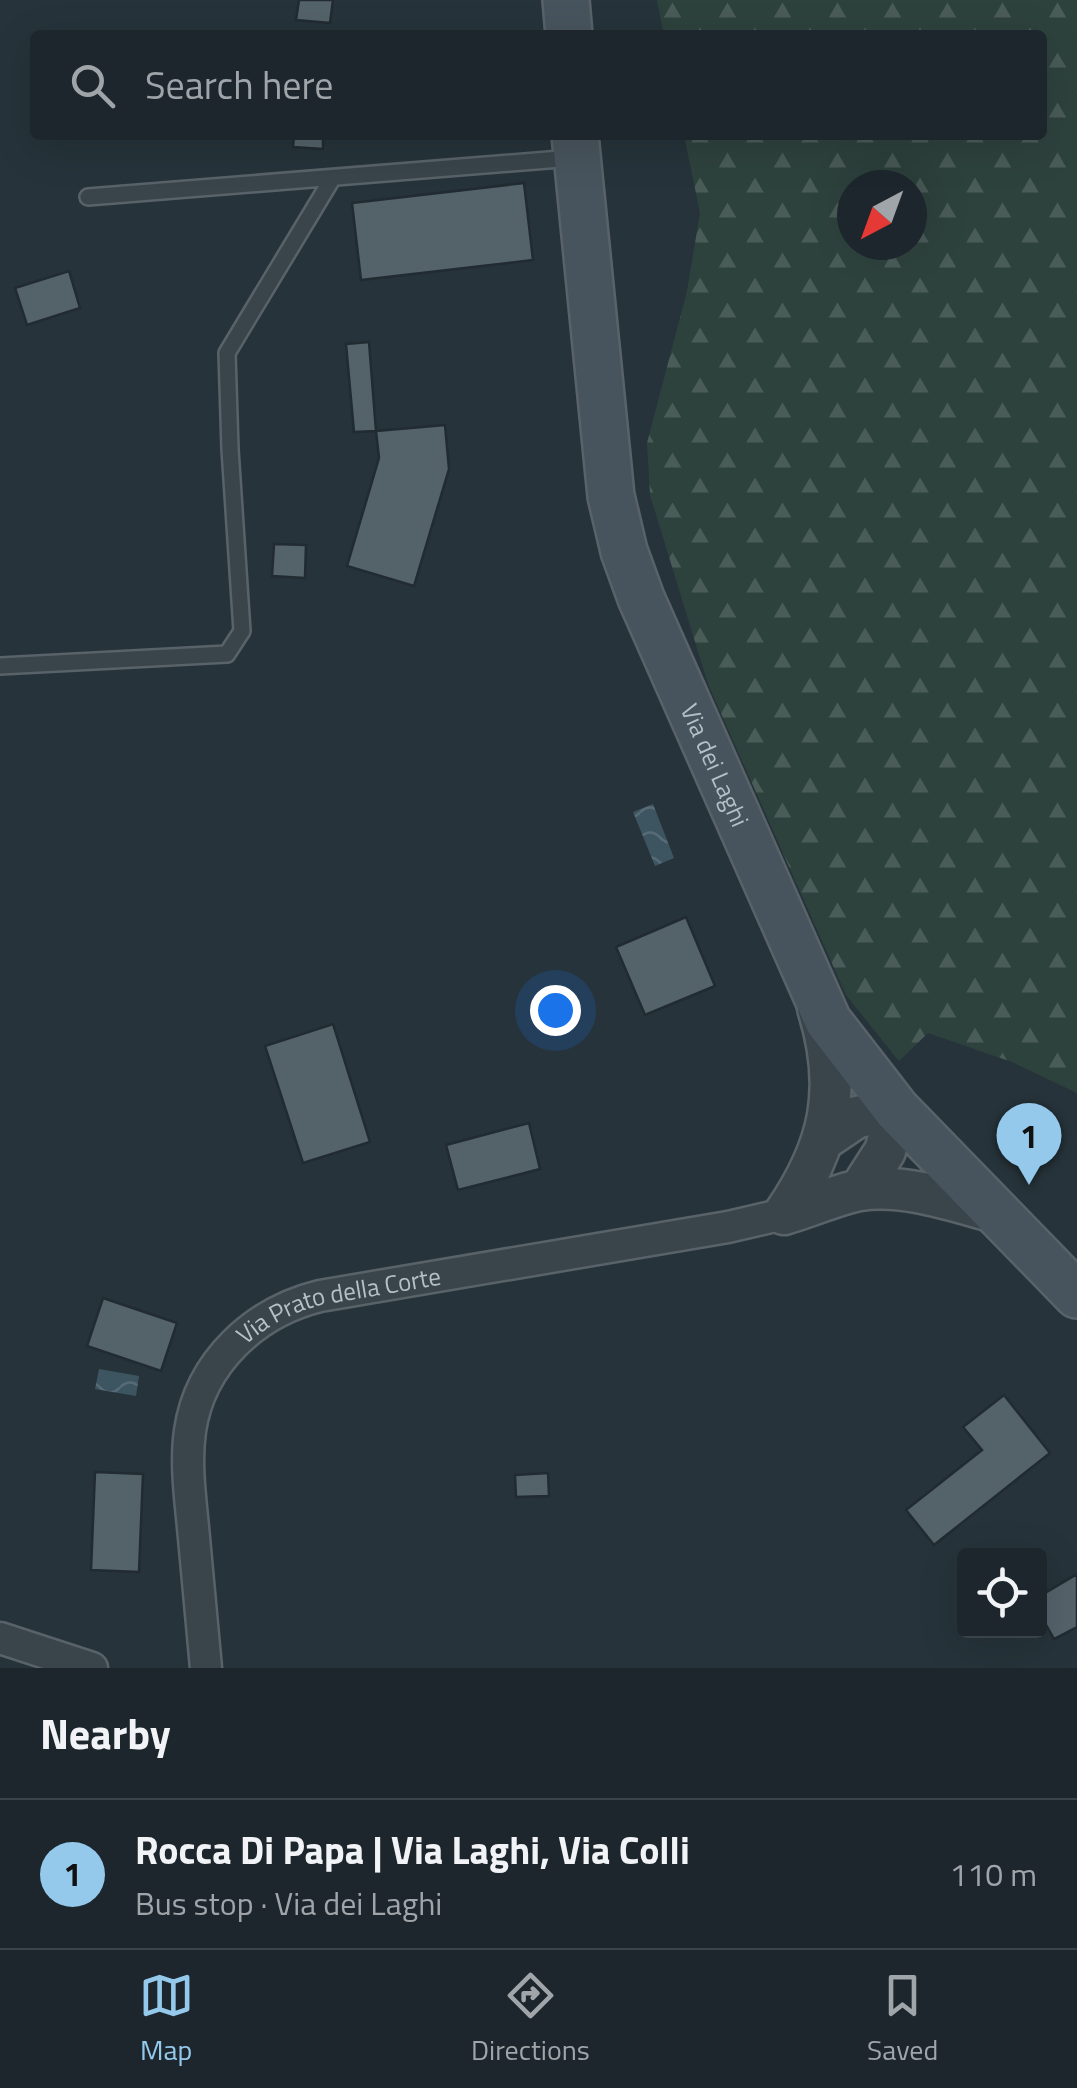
<!DOCTYPE html>
<html lang="en">
<head>
<meta charset="utf-8">
<style>
  :root { --surface:#1c262c; --page:#252e34; --text:#f1f3f6; --muted:#a0a5a9; --line:#3a4348; --accent:#94c9ec }
  body { margin:0; font-family:"Titillium Web",sans-serif; background:var(--page); color:var(--text) }
  .controls { position:absolute; right:30px; bottom:30px; display:grid; overflow:hidden; border-radius:10px; box-shadow:0 10px 40px #0002 }
  .controls button { width:90px; height:90px; display:grid; place-items:center; padding:0; border:0; border-bottom:2px solid var(--line); background:var(--surface); color:var(--text); font:50px sans-serif }
  .compass { position:absolute; left:837px; top:170px; width:90px; height:90px; border-radius:50%; background:var(--surface); box-shadow:0 10px 40px #0002; rotate:221deg }
  .you { position:absolute; left:555px; top:1010px; width:35px; height:35px; margin:-25px; border:8px solid #fff; border-radius:50%; background:#1a73e8; box-shadow:0 0 0 15px #1a73e833 }
  .badge { display:grid; place-items:center; width:65px; height:65px; border-radius:50%; background:var(--accent); color:#111; font-size:32px; font-weight:700 }
  .pin { position:absolute; translate:-50% -82px; filter:drop-shadow(0 2px 5px #0008) }
  .pin::after { content:''; position:absolute; top:52px; width:35px; height:30px; background:inherit; clip-path:polygon(0 0,100% 0,50% 100%) }
  .list { margin:0; padding:0; list-style:none }
  h2 { display:flex; justify-content:space-between; align-items:center; height:130px; margin:0; padding:0 40px; font-size:42px }
  h2 small { font-size:32px; font-weight:400; color:var(--muted) }
  .list li { display:grid; grid-template-columns:65px 1fr auto; gap:30px; align-items:center; box-sizing:border-box; height:150px; padding:0 40px; border-top:2px solid var(--line) }
  .list b { display:block; font-size:38px; white-space:nowrap }
  .list p { margin:0; font-size:32px; white-space:nowrap; color:var(--muted) }
  .list em { font-size:32px; font-style:normal; color:var(--muted) }
  .icon { flex:none; width:55px; height:55px; fill:none; stroke:currentColor; stroke-width:2; stroke-linecap:round; stroke-linejoin:round }
  .map { position:relative; flex:none; width:1077px; height:1668px; overflow:hidden }
  .search { position:absolute; background:var(--surface); box-shadow:0 10px 40px #0002; left:30px; right:30px; top:30px; height:110px; display:flex; align-items:center; gap:25px; box-sizing:border-box; padding:0 35px; border-radius:10px; color:var(--muted); font-size:38px }
  .sheet { height:280px; background:var(--surface) }
  nav { display:flex; justify-content:space-around; align-items:center; box-sizing:border-box; height:140px; border-top:2px solid var(--line); background:var(--surface); font-size:28px; color:var(--muted) }
  nav a { display:grid; justify-items:center; gap:5px }
  nav .on { color:var(--accent) }
  .map>svg:first-child { display:block }
  .forest { fill:url(#forest-firs); fill-rule:evenodd }
  .water { fill:url(#water-waves) }
  .building { fill:#54626a; stroke:#212b31; stroke-width:2.5 }
  .lines { fill:none; stroke-linecap:round; stroke-linejoin:round }
  .service-casing { stroke:#586268; stroke-width:20 }
  .minor-casing { stroke:#586268; stroke-width:35 }
  .tertiary-casing { stroke:#586268; stroke-width:45 }
  .secondary-casing { stroke:#586268; stroke-width:50 }
  .service { stroke:#39444b; stroke-width:15 }
  .minor { stroke:#39444b; stroke-width:30 }
  .tertiary { stroke:#39444b; stroke-width:40 }
  .secondary { stroke:#48545d; stroke-width:45 }
  .labels { text-anchor:middle; stroke-width:10; stroke-linejoin:round; paint-order:stroke }
  .street-label { font-size:25px; fill:#b5bfc6; stroke:#1f292f }
</style>
</head>
<body>
<div class="map">
<svg width="1077" height="1668" viewBox="0 0 1077 1668">
  <defs>
    <pattern id="forest-firs" width="22" height="20" patternUnits="userSpaceOnUse" patternTransform="scale(2.5)"><rect width="22" height="20" fill="#2e423d"/><path d="M5 1l3.5 6h-7zM16 11l3.5 6h-7z" fill="#4a5c58"/></pattern>
    <pattern id="water-waves" width="16" height="10" patternUnits="userSpaceOnUse" patternTransform="scale(2.5)"><rect width="16" height="10" fill="#3d5461"/><path d="M0 5q4-4 8 0t8 0" fill="none" stroke="#576b76"/></pattern>
  </defs>
  <rect width="100%" height="100%" fill="#26333a"/>
  <path class="forest" d="M657,0h420v1093l-65,-31 -84,-29 -29,28 -53,-66 -138,-311 -58,-189 -3,-52 40,-152 13,-78 -16,-78h358v-100h-378zM852,185h60v60h-60z"/>
  <path class="water" d="M653,804l21,54 -19,8 -22,-54z
    M99,1369l40,7 -3,20 -41,-7z"/>
  <path class="building" d="M299,0h34l-3,23 -34,-3z
    M294,135h29v14l-30,-2z
    M524,183l9,77 -172,20 -9,-77z
    M69,271l11,37 -53,17 -12,-37z
    M369,342l7,89 -22,1 -8,-88z
    M445,425l4,44 -35,117 -67,-20 32,-108 -3,-27z
    M274,544l32,1 -1,33 -33,-2z
    M686,917l29,69 -70,29 -29,-68z
    M333,1024l37,118 -67,21 -38,-117z
    M529,1123l11,46 -82,21 -12,-45z
    M103,1298l74,25 -16,48 -74,-25z
    M1004,1395l46,58 -116,92 -28,-35 76,-60 -19,-23z
    M95,1472l48,2 -4,98 -48,-2z
    M548,1473l1,23 -33,1 -1,-22z
    M1077,1574v53l-23,12 -14,-25v-18z"/>
  <g class="lines">
    <defs>
      <path id="service" d="M88,197l485,-39
        M0,666l227,-12 15,-23 -12,-182 -3,-96 105,-174"/>
      <g id="minor">
        <path d="M0,1638l92,30"/>
        <path id="s1" d="M206,1668c-4,-43 -8,-87 -12,-130 -3,-35 -9,-72 -4,-107 10,-69 65,-119 130,-135l408,-69 56,-13"/>
      </g>
      <path id="tertiary" d="M823,1140l34,-23 40,-7 -12,41 -25,39
        M784,1214c47,-68 59,-126 34,-206
        M784,1214c25,-7 51,-19 76,-24 43,-7 94,11 135,22"/>
      <g id="secondary">
        <path d="M566,0l3,35"/>
        <path id="s2" d="M575,135l36,361 13,55 17,47 187,423 69,89 180,185"/>
      </g>
    </defs>
    <use href="#service" class="service-casing"/>
    <use href="#minor" class="minor-casing"/>
    <use href="#tertiary" class="tertiary-casing"/>
    <use href="#secondary" class="secondary-casing"/>
    <use href="#service" class="service"/>
    <use href="#minor" class="minor"/>
    <use href="#tertiary" class="tertiary"/>
    <use href="#secondary" class="secondary"/>
  </g>
  <g class="labels">
    <g class="street-label">
      <text dy="9" stroke="none"><textPath href="#s2" startOffset="652">Via dei Laghi</textPath></text>
      <text dy="9" stroke="none"><textPath href="#s1" startOffset="452">Via Prato della Corte</textPath></text>
    </g>
  </g>
</svg>
<div class="controls">
<button><svg class="icon" aria-label="locate" viewBox="0 0 24 24"><circle cx="12" cy="12" r="6"/><path d="M12 2v4M12 18v4M2 12h4M18 12h4"/></svg></button>
</div>
<svg class="compass" viewBox="-18 -18 36 36"><path d="M0-13l5 13h-10z" fill="#e53935"/><path d="M0 13l5-13h-10z" fill="#a0a5a9"/></svg>
<div class="you"></div>
<div class="pin badge" style="left:1029px;top:1185px">1</div>
<div class="search"><svg class="icon" aria-label="search" viewBox="0 0 24 24"><circle cx="10" cy="10" r="6"/><path d="M15 15l6 6"/></svg>Search here</div>
</div>
<section class="sheet">
<h2>Nearby<small></small></h2>
<ul class="list">
<li><span class="badge">1</span><div><b>Rocca Di Papa | Via Laghi, Via Colli</b><p>Bus stop · Via dei Laghi</p></div><em>110 m</em></li>
</ul>
</section>
<nav>
<a class="on"><svg class="icon" aria-label="map" viewBox="0 0 24 24"><path d="M3 6l6-2 6 2 6-2v14l-6 2-6-2-6 2zM9 4v14M15 6v14"/></svg>Map</a>
<a><svg class="icon" aria-label="directions" viewBox="0 0 24 24"><path d="M12 3l9 9-9 9-9-9zM9 14v-3h6M13 9l2 2-2 2"/></svg>Directions</a>
<a><svg class="icon" aria-label="saved" viewBox="0 0 24 24"><path d="M7 4h10v16l-5-4-5 4z"/></svg>Saved</a>
</nav>
</body>
</html>
